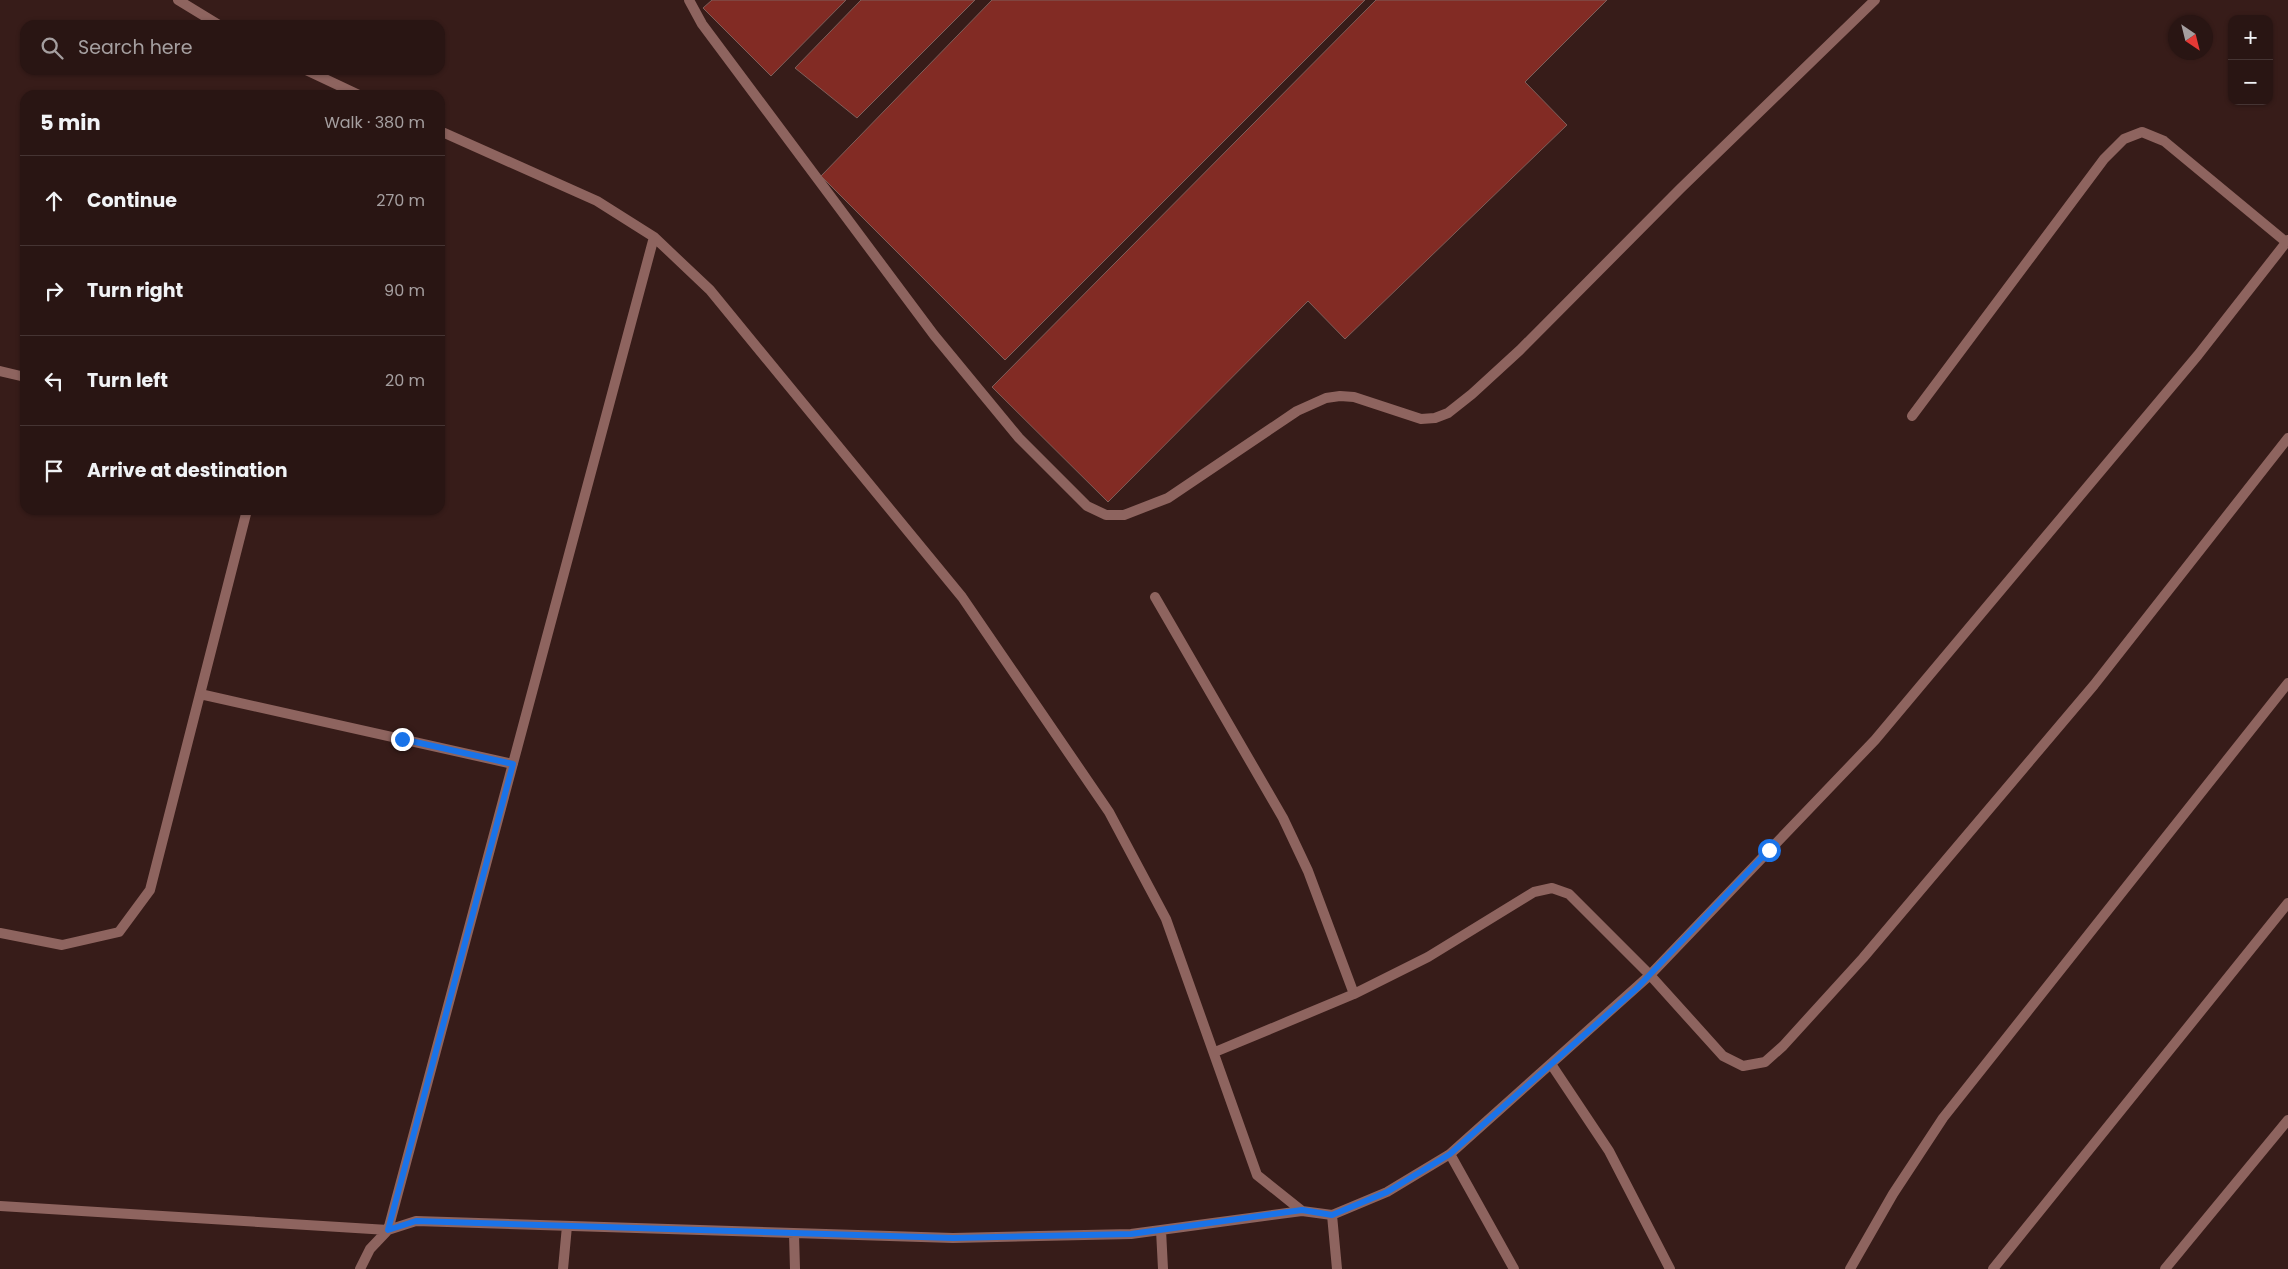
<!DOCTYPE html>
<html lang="en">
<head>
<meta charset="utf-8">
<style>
  :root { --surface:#291513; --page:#352221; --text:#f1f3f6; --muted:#a59fa0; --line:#453433 }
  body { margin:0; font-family:Poppins,sans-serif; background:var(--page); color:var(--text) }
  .controls { position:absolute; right:15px; top:15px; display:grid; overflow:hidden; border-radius:10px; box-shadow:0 1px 4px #0004 }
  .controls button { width:45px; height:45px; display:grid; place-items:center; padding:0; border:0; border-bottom:1px solid var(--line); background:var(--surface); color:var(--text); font:25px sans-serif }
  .compass { position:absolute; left:2168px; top:15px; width:45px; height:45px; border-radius:50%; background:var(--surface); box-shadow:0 1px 4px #0004; rotate:145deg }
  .stop { position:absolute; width:15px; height:15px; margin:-11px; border:4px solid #1a73e8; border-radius:50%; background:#fff }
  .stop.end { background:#1a73e8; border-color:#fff; box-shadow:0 1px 5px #0008 }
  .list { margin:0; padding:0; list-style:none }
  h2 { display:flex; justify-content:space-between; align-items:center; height:65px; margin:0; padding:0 20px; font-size:21px }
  h2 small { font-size:16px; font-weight:400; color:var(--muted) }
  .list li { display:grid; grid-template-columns:32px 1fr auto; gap:15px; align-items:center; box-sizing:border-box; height:90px; padding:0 20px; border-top:1px solid var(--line) }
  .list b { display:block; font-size:19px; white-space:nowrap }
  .list em { font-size:16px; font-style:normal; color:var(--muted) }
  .icon { flex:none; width:28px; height:28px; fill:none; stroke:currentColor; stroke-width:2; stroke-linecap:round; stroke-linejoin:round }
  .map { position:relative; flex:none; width:2288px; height:1269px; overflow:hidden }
  .search { position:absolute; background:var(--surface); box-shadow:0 1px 4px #0004; left:20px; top:20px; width:425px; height:55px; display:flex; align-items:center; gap:12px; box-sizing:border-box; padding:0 18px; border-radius:15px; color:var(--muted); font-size:19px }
  .panel { position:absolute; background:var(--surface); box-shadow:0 1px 4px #0004; left:20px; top:90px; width:425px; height:425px; border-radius:15px }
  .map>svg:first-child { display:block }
  .building { fill:#822b24; stroke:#7f5f5a }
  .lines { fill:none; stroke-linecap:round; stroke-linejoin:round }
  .lane { stroke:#8e645f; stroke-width:10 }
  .street { stroke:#8e645f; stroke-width:10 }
  .route { stroke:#1a73e8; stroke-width:6 }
</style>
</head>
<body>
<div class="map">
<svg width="2288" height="1269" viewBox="0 0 2288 1269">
  <rect width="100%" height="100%" fill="#371c19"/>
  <path class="building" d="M712,0h134l-75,76 -68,-68z
    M861,0h114l-118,118 -62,-50z
    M992,0h373l-360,360 -184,-184z
    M1376,0h231l-82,82 42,43 -222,214 -37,-38 -200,201 -116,-115z"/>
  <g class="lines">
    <path class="lane" d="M689,0l13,24 232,311 85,103 68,68 19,9h18l44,-17 129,-87 29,-13 14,-2 14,1 67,22 14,-1 13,-5 24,-19 48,-44 160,-161 195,-189"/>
    <path class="street" d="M178,0l41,25
      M306,70l53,25
      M440,131l157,70 57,36 56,53 252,307 147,215 57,107 91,256 45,36 30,4 55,-23 63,-38 200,-179 225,-235 323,-385 90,-115
      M0,371l25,6
      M1912,416l192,-257 20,-20 18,-7 22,9 122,101
      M1155,597l128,221 25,53 46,123
      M200,694l313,70
      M0,933l62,12 57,-13 31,-42 97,-380
      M1215,1052l139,-58 74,-37 106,-65 18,-4 17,6 81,81 73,81 20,10 22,-4 18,-16 80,-88 231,-273 194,-247
      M1551,1064l58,87 61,118
      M1450,1154l64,115
      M0,1206l388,24 266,-993
      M1332,1215l5,54
      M1161,1230l2,39
      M794,1234l1,35
      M360,1269l10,-20 18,-19 28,-9 537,17 178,-4 171,-23
      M563,1269l4,-43
      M1850,1269l43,-75 50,-76 345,-435
      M1993,1269l295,-366
      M2165,1269l123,-149"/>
  </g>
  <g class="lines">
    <path class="route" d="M402,739l111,25 -125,466 28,-9 537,17 178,-4 171,-24 30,5 55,-23 63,-38 187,-166 132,-138"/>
  </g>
</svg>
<div class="controls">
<button>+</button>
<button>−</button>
</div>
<svg class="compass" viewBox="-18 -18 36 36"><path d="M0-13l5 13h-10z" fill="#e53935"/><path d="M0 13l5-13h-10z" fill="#a59fa0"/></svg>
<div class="stop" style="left:1769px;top:850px"></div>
<div class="stop end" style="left:402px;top:739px"></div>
<div class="search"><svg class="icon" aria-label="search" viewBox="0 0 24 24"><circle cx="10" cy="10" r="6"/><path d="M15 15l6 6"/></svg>Search here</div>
<section class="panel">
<h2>5 min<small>Walk · 380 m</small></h2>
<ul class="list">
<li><svg class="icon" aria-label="ahead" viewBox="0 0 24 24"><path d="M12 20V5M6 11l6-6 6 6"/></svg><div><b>Continue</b></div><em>270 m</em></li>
<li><svg class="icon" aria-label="right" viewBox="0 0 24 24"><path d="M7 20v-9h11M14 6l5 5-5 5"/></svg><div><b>Turn right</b></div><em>90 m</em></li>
<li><svg class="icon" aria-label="left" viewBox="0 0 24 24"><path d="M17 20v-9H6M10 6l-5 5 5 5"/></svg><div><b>Turn left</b></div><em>20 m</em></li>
<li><svg class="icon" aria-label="arrive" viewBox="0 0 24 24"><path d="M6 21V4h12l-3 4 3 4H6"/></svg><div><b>Arrive at destination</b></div></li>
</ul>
</section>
</div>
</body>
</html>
